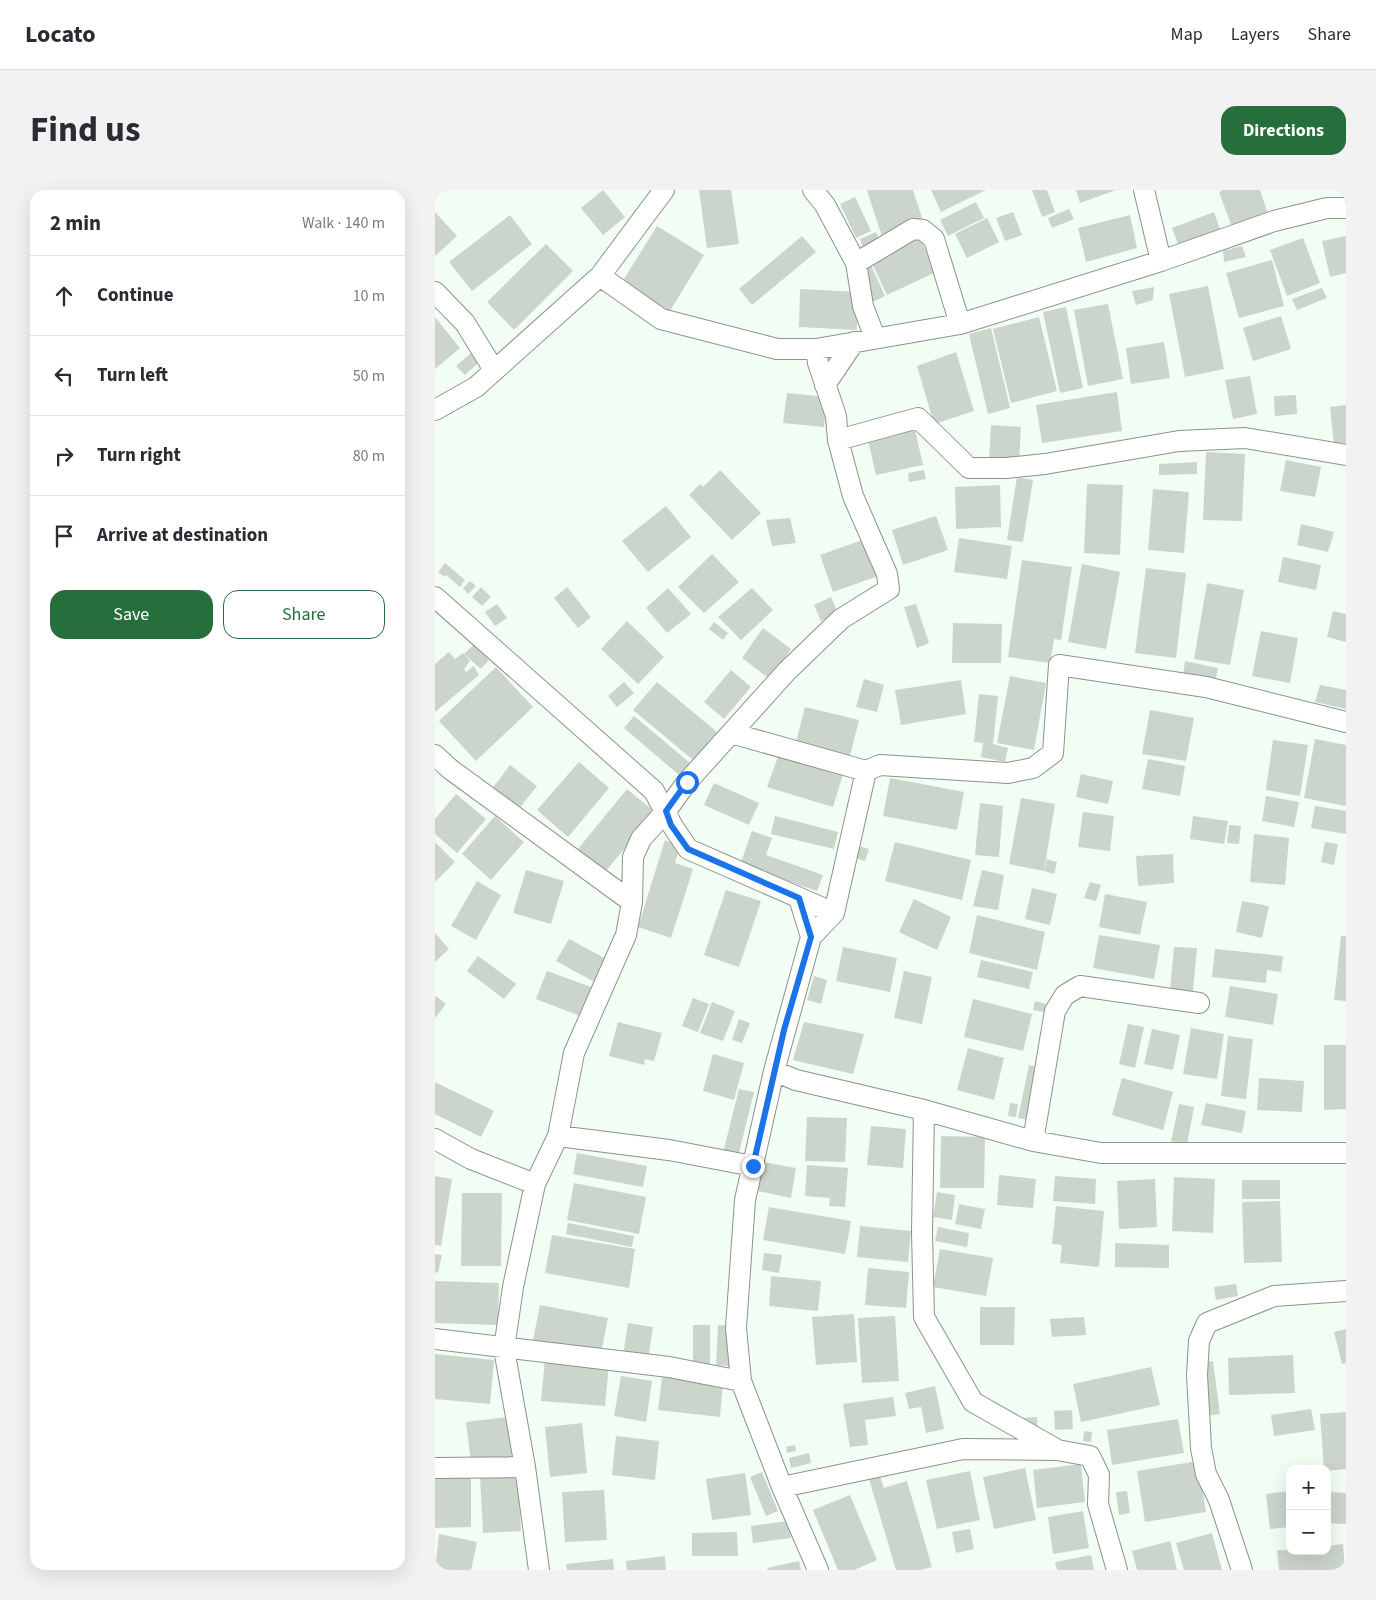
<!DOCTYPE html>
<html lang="en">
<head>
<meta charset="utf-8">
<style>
  :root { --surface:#fff; --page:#f2f2f3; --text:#2b2b33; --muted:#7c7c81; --line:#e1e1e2; --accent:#266e3b }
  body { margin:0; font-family:"Source Sans 3",sans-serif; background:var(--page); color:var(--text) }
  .controls { position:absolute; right:15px; bottom:15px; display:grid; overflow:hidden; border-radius:10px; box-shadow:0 5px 20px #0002 }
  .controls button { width:45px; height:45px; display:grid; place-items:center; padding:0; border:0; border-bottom:1px solid var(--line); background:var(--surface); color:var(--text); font:25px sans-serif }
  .stop { position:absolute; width:15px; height:15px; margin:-11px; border:4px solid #1a73e8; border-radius:50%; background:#fff }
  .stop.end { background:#1a73e8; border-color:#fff; box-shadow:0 1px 5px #0008 }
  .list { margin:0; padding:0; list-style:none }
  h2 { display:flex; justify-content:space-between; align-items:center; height:65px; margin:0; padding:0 20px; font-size:21px }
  h2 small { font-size:16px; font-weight:400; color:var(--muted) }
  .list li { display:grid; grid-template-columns:32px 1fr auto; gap:15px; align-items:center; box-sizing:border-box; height:80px; padding:0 20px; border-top:1px solid var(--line) }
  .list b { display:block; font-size:19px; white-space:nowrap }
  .list em { font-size:16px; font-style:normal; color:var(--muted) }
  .actions { display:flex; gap:10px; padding:15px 20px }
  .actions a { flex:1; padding:11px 0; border:1px solid var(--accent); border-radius:15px; text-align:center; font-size:18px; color:var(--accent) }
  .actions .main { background:var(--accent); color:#fff }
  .icon { flex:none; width:28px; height:28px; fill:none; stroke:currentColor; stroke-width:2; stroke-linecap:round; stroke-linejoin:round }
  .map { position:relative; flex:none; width:911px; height:1380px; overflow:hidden; border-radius:15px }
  header { display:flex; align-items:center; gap:30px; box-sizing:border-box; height:70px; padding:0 25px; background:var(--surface); border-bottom:1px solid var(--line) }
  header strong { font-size:24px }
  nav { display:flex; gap:28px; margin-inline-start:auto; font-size:18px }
  .intro { display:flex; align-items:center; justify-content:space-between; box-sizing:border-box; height:120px; padding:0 30px }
  h1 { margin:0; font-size:35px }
  .button { padding:12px 22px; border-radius:15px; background:var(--accent); color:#fff; font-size:18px; font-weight:700 }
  main { display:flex; gap:30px; padding:0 30px }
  aside { flex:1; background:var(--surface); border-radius:15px; box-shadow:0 5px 20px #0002 }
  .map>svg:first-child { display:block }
  .building { fill:#cbd5cc }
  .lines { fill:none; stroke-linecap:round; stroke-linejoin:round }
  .street-casing { stroke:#8a948c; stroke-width:22 }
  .street { stroke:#fff; stroke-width:20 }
  .route { stroke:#1a73e8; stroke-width:6 }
</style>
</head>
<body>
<header>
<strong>Locato</strong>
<nav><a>Map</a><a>Layers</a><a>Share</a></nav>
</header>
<div class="intro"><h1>Find us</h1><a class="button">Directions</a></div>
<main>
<aside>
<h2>2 min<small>Walk · 140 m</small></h2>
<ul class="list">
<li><svg class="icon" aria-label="ahead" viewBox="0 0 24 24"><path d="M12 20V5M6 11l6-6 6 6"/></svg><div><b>Continue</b></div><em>10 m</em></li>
<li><svg class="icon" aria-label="left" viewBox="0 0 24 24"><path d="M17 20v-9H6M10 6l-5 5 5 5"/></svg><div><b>Turn left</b></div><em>50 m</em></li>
<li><svg class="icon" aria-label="right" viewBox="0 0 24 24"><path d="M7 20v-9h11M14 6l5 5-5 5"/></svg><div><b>Turn right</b></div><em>80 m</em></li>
<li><svg class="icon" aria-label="arrive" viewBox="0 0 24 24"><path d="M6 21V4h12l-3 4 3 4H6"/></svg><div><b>Arrive at destination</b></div></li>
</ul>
<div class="actions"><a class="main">Save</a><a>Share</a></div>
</aside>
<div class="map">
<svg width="911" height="1380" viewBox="0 0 911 1380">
  <rect width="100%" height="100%" fill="#f2fdf3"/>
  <path class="building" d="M168,0l22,27 -22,18 -22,-27z
    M264,0h32l8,54 -32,4z
    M432,0h46l11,34 -42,13z
    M496,0h55l-45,22z
    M597,0h15l8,22 -13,5z
    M641,0h40l-36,13z
    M788,0h37l8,24 -36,13 -13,-35z
    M420,7l16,34 -15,7 -16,-34z
    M541,12l8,16 -36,18 -8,-16z
    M634,19l5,10 -22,9 -4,-10z
    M0,22l22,24 -22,20z
    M578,22l9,23 -17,6 -9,-23z
    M779,22l7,20 -42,15 -7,-19z
    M75,25l22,29 -60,47 -23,-29z
    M695,25l7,33 -51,14 -8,-34z
    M552,28l12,24 -32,16 -12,-24z
    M222,36l47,29 -34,56 -48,-29z
    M441,42l4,11 -16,7 -4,-11z
    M367,46l14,16 -64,53 -13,-16z
    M911,46v37l-16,4 -8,-36z
    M485,48l16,34 -49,23 -16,-34z
    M868,48l17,45 -33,13 -17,-46z
    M111,54l27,27 -59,59 -27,-28z
    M807,56l4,11 -22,5 -1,-11z
    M837,70l12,46 -45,12 -13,-45z
    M434,71l16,35 -12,6 -16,-36z
    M773,96l16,83 -39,8 -16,-83z
    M719,97l-1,13 -17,5 -4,-14z
    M887,98l5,10 -30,12 -5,-11z
    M365,99l58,3 -1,38 -58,-3z
    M673,114l15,75 -35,7 -14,-76z
    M631,117l17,81 -23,5 -17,-81z
    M846,126l10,33 -38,12 -10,-33z
    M0,127l25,31 -25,21z
    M604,127l18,74 -46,12 -18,-74z
    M556,138l19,80 -22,6 -19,-80z
    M729,152l6,36 -39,6 -5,-36z
    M37,162l8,9 -15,14 -9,-9z
    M521,162l18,59 -40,13 -17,-58z
    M815,186l7,38 -24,5 -8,-39z
    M682,202l5,39 -80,12 -6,-38z
    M352,203l40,4 -3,30 -41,-4z
    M861,205l1,19 -22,2 -1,-20z
    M911,215v39l-12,2 -4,-39z
    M556,235l30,2 -2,36 -30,-1z
    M480,240l8,35 -47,10 -8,-35z
    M771,262l39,2 -3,67 -39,-1z
    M851,270l35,7 -6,30 -35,-6z
    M762,272v12l-38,1v-11z
    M285,280l41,43 -29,27 -43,-45 11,-11 3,3z
    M489,280l2,9 -17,3 -1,-9z
    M582,287l16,3 -10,62 -16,-2z
    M652,294l36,1 -3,70 -36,-2z
    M565,295l1,42 -45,2 -1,-42z
    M718,299l36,3 -5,61 -36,-3z
    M231,316l25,31 -43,35 -26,-31z
    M501,326l12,34 -45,15 -11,-35z
    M355,328l6,25 -24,3 -6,-26z
    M866,334l33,8 -6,20 -31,-7z
    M433,348l13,37 -48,17 -13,-37z
    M524,348l53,8 -5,33 -53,-7z
    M277,364l27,28 -35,31 -26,-26z
    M848,367l38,8 -5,25 -38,-8z
    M587,370l50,7 -11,73 -7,-1 -4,24 -42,-6z
    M10,373l20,17 -5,7 -14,-12 -1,2 -7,-5z
    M647,374l38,8 -14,77 -38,-7z
    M711,378l40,5 -10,85 -41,-5z
    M35,391l6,5 -8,8 -5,-6z
    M772,393l37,7 -14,75 -36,-6z
    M46,397l10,10 -9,9 -10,-9z
    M132,397l24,30 -13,11 -24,-30z
    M233,398l23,26 -24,19 -21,-25z
    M317,398l21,22 -32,30 -23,-23z
    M396,407l7,16 -17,8 -7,-16z
    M62,414l10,14 -12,8 -10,-14z
    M481,414l13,39 -12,5 -13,-41z
    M898,421l13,3v28l-19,-5z
    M192,431l37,36 -26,27 -37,-35z
    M279,432l14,11 -5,7 -14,-11z
    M518,433l49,1 -1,39h-49z
    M328,438l28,21 -21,30 -28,-21z
    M826,441l37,7 -8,45 -38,-7z
    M38,455l16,15 -8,9 -17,-15z
    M14,462l6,7 8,-6 7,8 -6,8 2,3 8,-6 5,9 -44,37v-48z
    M750,471l33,7 -3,14 -32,-6z
    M61,477l37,40 -57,54 -37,-40z
    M296,480l20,17 -27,32 -20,-17z
    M575,486l36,7 -12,67 -37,-7z
    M429,489l20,6 -7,27 -21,-5z
    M526,490l5,34 -65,11 -6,-35z
    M189,492l10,11 -17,14 -9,-11z
    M222,492l60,50 -24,28 -60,-50z
    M885,495l26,5v19l-31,-7z
    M544,504l19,2 -5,48 15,4 -3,14 -24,-5 2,-14 -9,-1z
    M370,517l54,13 -10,40 -54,-14z
    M715,520l44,8 -8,43 -44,-7z
    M199,526l56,47 -11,12 -55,-47z
    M880,549l31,6v61l-42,-8z
    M838,550l35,5 -8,51 -34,-6z
    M345,561l64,20 -11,36 -66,-20z
    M713,569l37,7 -5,30 -38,-7z
    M144,572l30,26 -41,49 -31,-27z
    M75,575l27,21 -19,24 -26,-21z
    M646,584l32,7 -5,23 -32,-7z
    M455,588l74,14 -7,38 -74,-14z
    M279,593l45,20 -10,22 -45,-20z
    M192,599l28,23 -50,60 -28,-22z
    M21,604l30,25 -29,34 -22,-19v-15z
    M831,606l33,6 -5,25 -32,-6z
    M586,608l34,6 -11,67 -35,-7z
    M545,613l23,3 -4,51 -24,-2z
    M880,616l31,5v23l-35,-6z
    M648,622l31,4 -4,35 -32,-4z
    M60,626l29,26 -33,38 -29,-26z
    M340,626l63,16 -4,17 -63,-15z
    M758,626l35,5 -4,23 -34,-5z
    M794,635l12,1 -2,18 -12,-1z
    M317,641l20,7 -6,17 57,20 -6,16 -77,-26z
    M819,644l35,4 -4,47 -35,-3z
    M230,650l15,6 -5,17 18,6 -22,69 -33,-11z
    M0,652l20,20 -20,20z
    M460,652l76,18 -9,40 -77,-19z
    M890,652l13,2 -4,21 -13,-3z
    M420,655l14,4 -4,12 -14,-4z
    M738,664l1,29 -36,3 -2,-30z
    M612,669l10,3 -3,12 -10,-3z
    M91,680l38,11 -13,43 -38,-11z
    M547,680l22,5 -6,35 -25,-4z
    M42,691l24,14 -25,45 -25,-14z
    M655,692l11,3 -5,16 -12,-3z
    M597,698l25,6 -7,31 -25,-6z
    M291,700l35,11 -22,66 -35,-12z
    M670,704l42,8 -7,33 -41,-8z
    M479,709l37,18 -14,33 -38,-18z
    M807,711l27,5 -7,32 -26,-6z
    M542,725l68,17 -8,38 -68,-17z
    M0,743l14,16 -14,13z
    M664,745l61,10 -6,34 -61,-11z
    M906,746h5v65l-12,-1z
    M134,749l41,22 -12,23 -42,-23z
    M408,757l54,11 -7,34 -54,-11z
    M739,757l23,1 -4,43 -23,-1z
    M780,759l68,7 -2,16 -14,-2 -1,13 -54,-6z
    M43,766l38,28 -12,15 -37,-28z
    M546,770l52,12 -4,17 -52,-12z
    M112,781l44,16 -11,29 -44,-17z
    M469,781l28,6 -10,47 -28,-6z
    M379,786l13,4 -6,24 -14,-4z
    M795,796l48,8 -5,31 -48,-8z
    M1,806l10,8 -11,14v-21z
    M258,808l16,6 -11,28 -16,-6z
    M538,809l59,15 -9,37 -59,-14z
    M600,811l11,3 -2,8 -11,-2z
    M277,812l23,9 -12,30 -23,-8z
    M304,829l11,4 -8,20 -10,-3z
    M183,832l44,11 -8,28 -9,-2 -1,6 -35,-9z
    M369,832l60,12 -11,40 -60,-14z
    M693,834l16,3 -9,41 -16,-4z
    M756,838l33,6 -7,45 -34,-5z
    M717,839l28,6 -7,35 -29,-6z
    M793,846l25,3 -7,60 -25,-3z
    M889,855h22v64l-22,1z
    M533,858l36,10 -10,42 -37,-10z
    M278,864l31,9 -10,37 -31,-9z
    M594,875l15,3 -12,53 -14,-3z
    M687,888l51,14 -10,38 -51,-15z
    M824,888l45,3 -2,31 -45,-2z
    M0,892l59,29 -13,26 -46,-23z
    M304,899l15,3 -16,65 -15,-4z
    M575,913l8,1 -2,13 -8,-1z
    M771,913l40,8 -4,22 -41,-8z
    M744,914l15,3 -7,37 -16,-3z
    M372,927l40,1 -2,44 -40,-1z
    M436,936l35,3 -3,39 -36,-3z
    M506,946l44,1 -1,51h-44z
    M142,963l70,13 -4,21 -70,-13z
    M328,972l33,6 -5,30 -33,-7z
    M372,975l41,3 -3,39 -16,-1 1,-8 -25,-2z
    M564,985l37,4 -3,29 -36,-3z
    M0,986l17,3 -11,67 -6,-1z
    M620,986l41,3 -1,25 -42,-3z
    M739,987l41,2 -2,54 -41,-2z
    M720,989l2,48 -38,2 -2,-48z
    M807,990h38v19h-38z
    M139,993l72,14 -7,37 -72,-14z
    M502,1002l18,3 -3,25 -19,-3z
    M27,1003h40l-1,73h-40z
    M845,1011l2,61 -38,1 -2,-61z
    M524,1014l26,5 -4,20 -26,-5z
    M621,1016l48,5 -5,56 -39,-4 2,-18 -10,-1z
    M334,1017l82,14 -6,33 -82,-14z
    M133,1033l66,13 -2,11 -66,-13z
    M425,1036l51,5 -3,31 -51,-5z
    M503,1037l31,6 -2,14 -32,-6z
    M117,1045l83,14 -6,39 -84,-15z
    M680,1053l54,2v23l-54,-1z
    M505,1059l53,9 -7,38 -53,-9z
    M329,1063l18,2 -3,18 -17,-3z
    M0,1064l7,1 -4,18 -3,-1z
    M433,1078l41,4 -3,36 -41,-3z
    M336,1086l50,5 -3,30 -49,-5z
    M0,1091l64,2 -1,42 -63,-2z
    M801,1094l2,12 -22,4 -2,-13z
    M105,1115l68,13 -7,35 -68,-13z
    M545,1117h35l-1,38h-34z
    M419,1124l3,48 -41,3 -4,-48z
    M460,1126l4,65 -37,2 -4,-65z
    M649,1127l2,18 -34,2 -2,-18z
    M193,1133l25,4 -5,33 -25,-4z
    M258,1135h17v39h-17z
    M283,1135l17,1 -3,40 -16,-1z
    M911,1139v34l-4,1 -8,-32z
    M0,1164l59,6 -4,44 -55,-5z
    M858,1165l2,38 -66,2 -1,-37z
    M110,1169l64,5 -4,42 -64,-5z
    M778,1171l7,53 -14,2 -6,-53z
    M716,1177l9,38 -79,17 -8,-38z
    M186,1186l31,5 -6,41 -32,-6z
    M227,1187l61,6 -3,34 -62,-7z
    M500,1196l9,43 -18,4 -5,-26 -12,2 -4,-16z
    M458,1207l3,19 -31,4 3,25 -18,2 -7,-43z
    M876,1219l4,21 -41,6 -3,-21z
    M637,1220l1,19 -18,1 -1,-19z
    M911,1222v57l-19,2 -3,-2 -4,-55z
    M72,1227l5,41 -41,5 -5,-41z
    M602,1227l1,22 -18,-21z
    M743,1229l6,34 -72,12 -5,-35z
    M147,1233l5,50 -37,4 -5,-50z
    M649,1241l8,1 -1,10 -8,-1z
    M181,1246l43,5 -4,39 -43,-5z
    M360,1255l1,6 -9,2 -1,-6z
    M374,1263l2,10 -20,5 -2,-10z
    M763,1271l8,51 -61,10 -8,-51z
    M646,1274l4,38 -48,6 -4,-38z
    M590,1278l11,52 -42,9 -11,-52z
    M535,1281l10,49 -43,9 -11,-49z
    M327,1282l16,39 -12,5 -16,-39z
    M310,1283l6,42 -39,5 -6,-41z
    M36,1285v52l-36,1v-52z
    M83,1285l3,56 -38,2 -3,-56z
    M445,1286l4,12 23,-7 25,86 -11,3h-25l-27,-91z
    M169,1300l3,50 -42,2 -3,-50z
    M692,1301l3,22 -11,2 -3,-23z
    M854,1301l1,36 -20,2 -4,-35z
    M892,1302l19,1v31l-19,-1z
    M415,1305l27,65 -23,10h-16l-25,-60z
    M648,1321l6,37 -36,6 -5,-37z
    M354,1331l2,17 -38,5 -2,-17z
    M535,1339l4,20 -18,4 -4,-21z
    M302,1342l1,24h-46v-23z
    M777,1343l10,37h-38l-8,-27z
    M4,1344l38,8 -6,28h-36z
    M735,1351l7,29h-40l-5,-19z
    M908,1354l2,26h-66l-2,-20 50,1v-5z
    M656,1365l3,15h-37l-2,-8z
    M230,1366l1,14h-39l-1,-9z
    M178,1369l1,11h-47l-1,-6z
    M364,1371l2,9h-33l-1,-2z"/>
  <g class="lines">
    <defs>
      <path id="street" d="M378,0l12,15 31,58 7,43 12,32
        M709,0l17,71
        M421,73l57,-34 10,1 11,9 26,85
        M165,86l61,43 116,30h39l144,-25 201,-63 113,-40 53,-13h19
        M0,102l30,31 29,47
        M390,195l29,-43
        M0,220l41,-23 124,-111 64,-86
        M403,250l80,-22 51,50h37l39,-4 134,-23 66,-3 101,17
        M0,407l219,194 18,34 16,24 146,64
        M296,543l135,38 14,-6 128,8 25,-5 20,-15 6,-88 147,22 140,35
        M0,565l15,14 182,133
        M364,708l12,39
        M339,881l22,9 128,30 109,31 68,12h245
        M489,920l-2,122 2,85 49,85 83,47
        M123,946l111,14 84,16
        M0,949l36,20 64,25
        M598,951l22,-130 10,-16 15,-9 119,17
        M0,1149l234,28 72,14
        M0,1278l90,-1
        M347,1297l181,-38 94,1 33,6 9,19 -1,29 19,66
        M104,1380l-14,-103 -21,-118 9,-62 22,-103 23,-48 16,-83 52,-118 6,-33 1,-45 8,-18 25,-28 21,-29 100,-111 54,-52 48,-30 -2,-15 -34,-78 -15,-56 -2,-24 -18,-53 -2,-14
        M383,1380l-36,-83 -41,-106 -5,-53 9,-128 29,-129 37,-134 23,-24 32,-142
        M807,1380l-23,-70 -13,-26 -5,-26 -4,-73 2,-34 8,-18 67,-27 72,-5"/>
    </defs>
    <use href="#street" class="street-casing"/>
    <use href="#street" class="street"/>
  </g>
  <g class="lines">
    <path class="route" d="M252,592l-21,29 5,14 17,24 111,49 12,39 -27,93 -31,136"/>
  </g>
</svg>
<div class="controls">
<button>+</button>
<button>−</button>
</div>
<div class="stop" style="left:252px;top:592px"></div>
<div class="stop end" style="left:318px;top:976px"></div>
</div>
</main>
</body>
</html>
